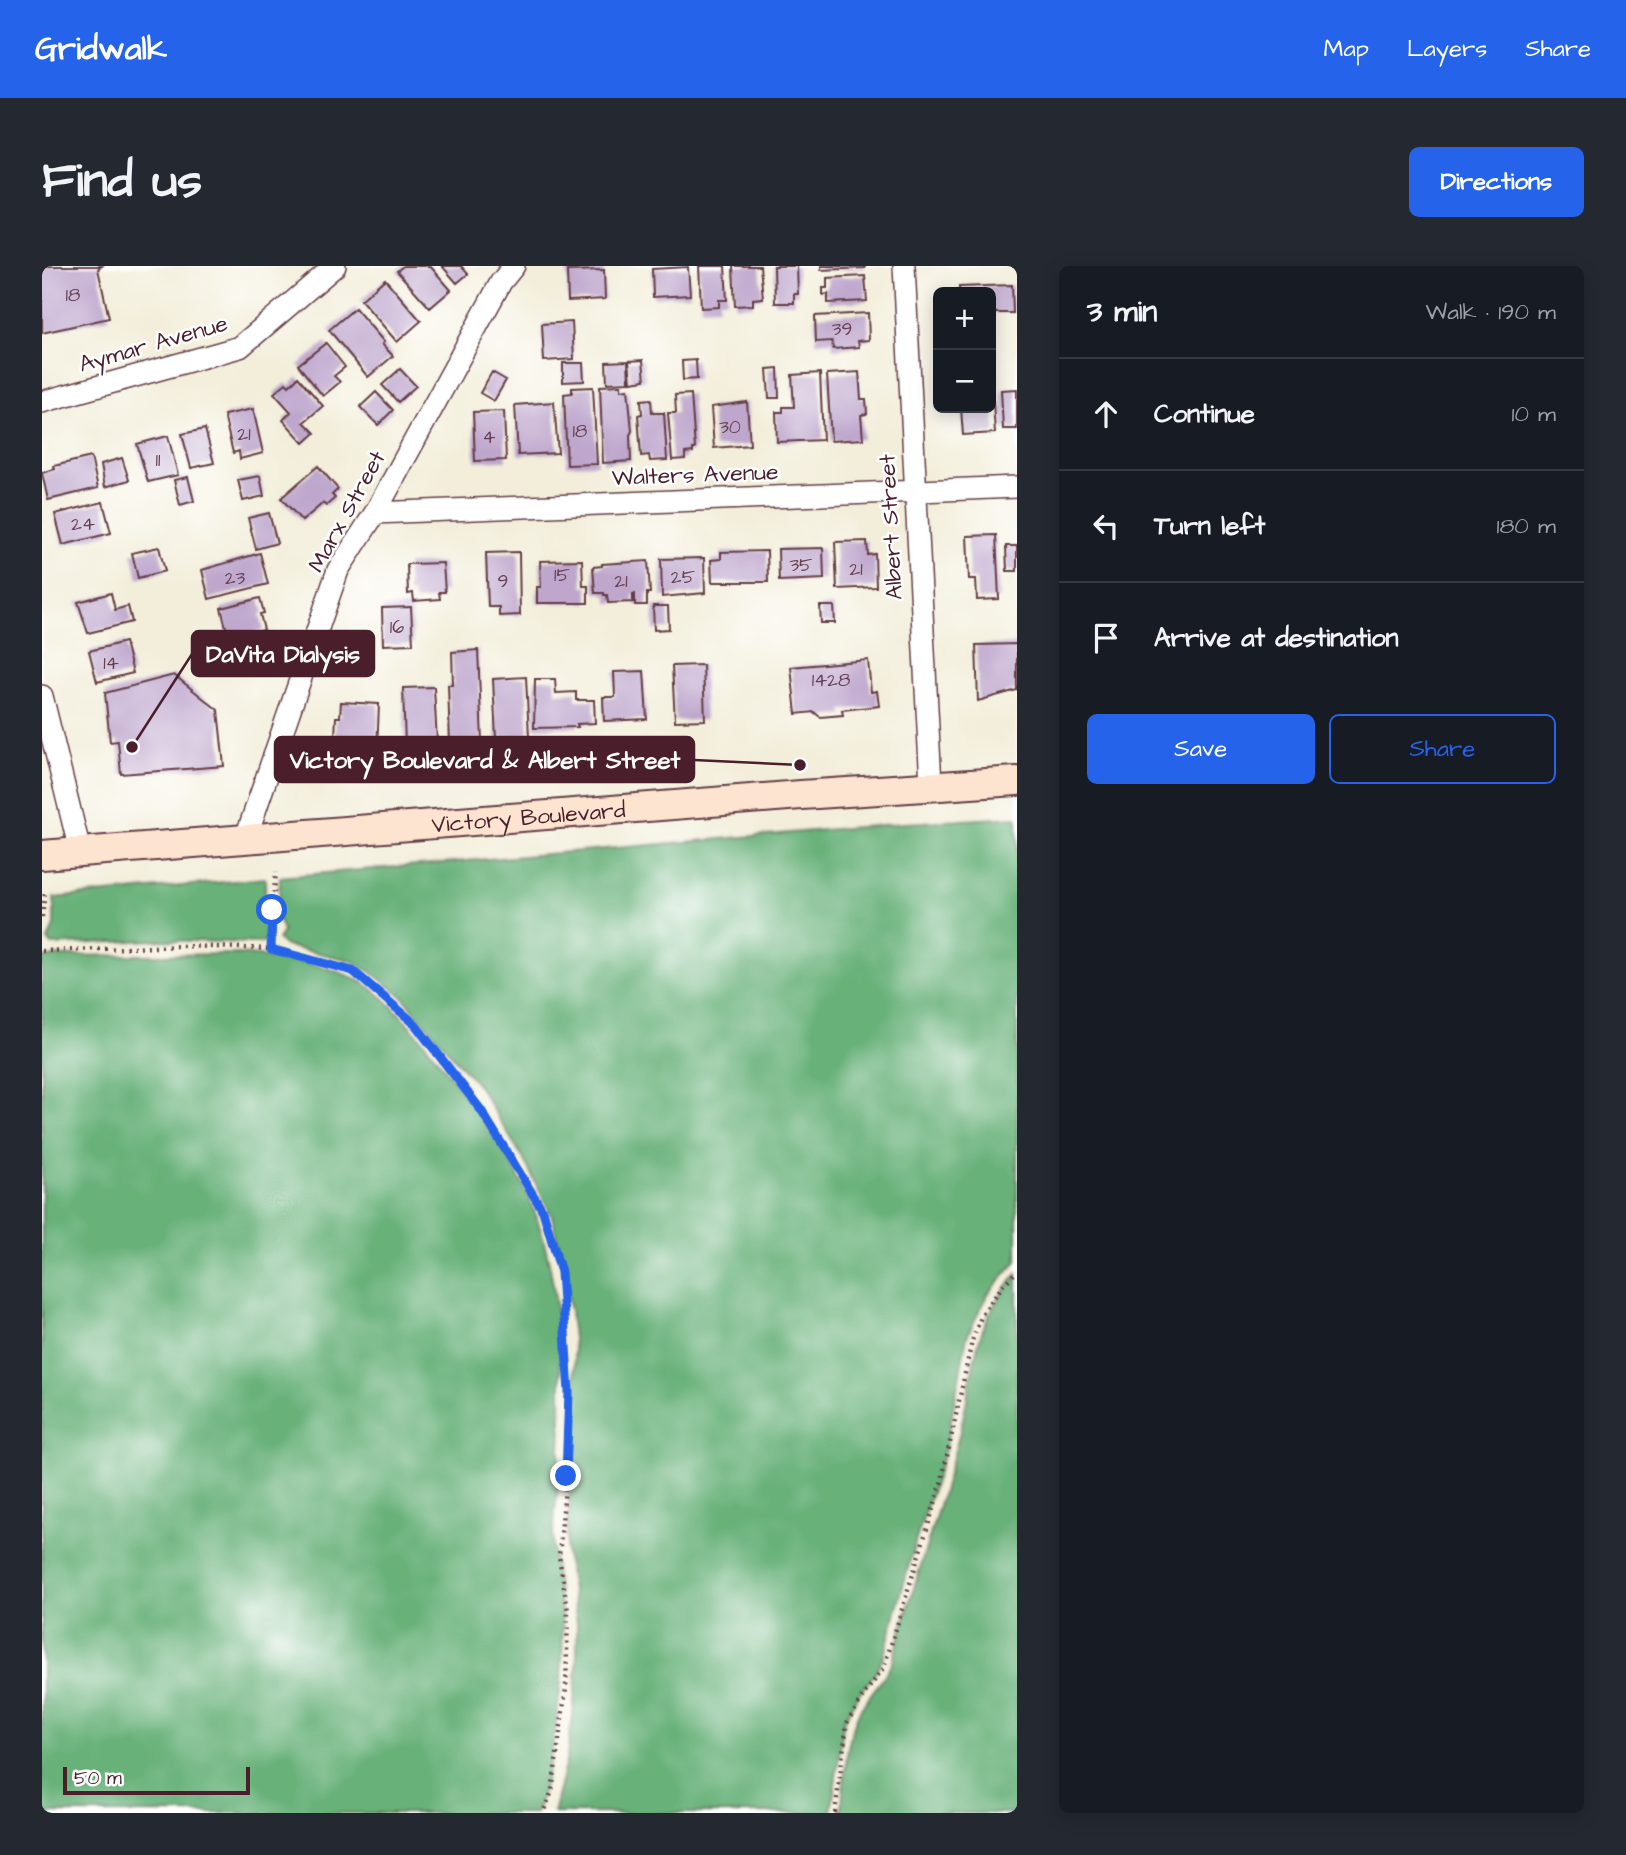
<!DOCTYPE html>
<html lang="en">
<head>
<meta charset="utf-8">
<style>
  :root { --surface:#171b24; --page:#242831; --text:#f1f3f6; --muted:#9ea1a6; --line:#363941; --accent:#2563eb }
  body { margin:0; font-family:"Architects Daughter",sans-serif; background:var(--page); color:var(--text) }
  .controls { position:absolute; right:21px; top:21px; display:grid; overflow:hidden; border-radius:10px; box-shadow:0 4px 18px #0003 }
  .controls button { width:63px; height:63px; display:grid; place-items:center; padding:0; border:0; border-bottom:2px solid var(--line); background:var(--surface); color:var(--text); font:35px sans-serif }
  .scale { position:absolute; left:21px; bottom:18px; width:187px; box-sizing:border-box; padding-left:7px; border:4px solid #4a1f2b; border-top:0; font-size:19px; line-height:24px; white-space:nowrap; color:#4a1f2b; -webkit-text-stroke:5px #fff; paint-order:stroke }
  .stop { position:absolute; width:21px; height:21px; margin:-16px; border:5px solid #2563eb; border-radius:50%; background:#fff }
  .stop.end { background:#2563eb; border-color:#fff; box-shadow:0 2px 7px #0008 }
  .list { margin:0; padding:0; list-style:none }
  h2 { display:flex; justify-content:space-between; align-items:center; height:91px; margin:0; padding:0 28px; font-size:30px }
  h2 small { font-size:23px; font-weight:400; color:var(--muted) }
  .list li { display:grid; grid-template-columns:46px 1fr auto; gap:21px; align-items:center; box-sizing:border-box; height:112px; padding:0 28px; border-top:2px solid var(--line) }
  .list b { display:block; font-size:26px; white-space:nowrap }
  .list em { font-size:23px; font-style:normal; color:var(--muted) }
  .actions { display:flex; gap:14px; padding:21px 28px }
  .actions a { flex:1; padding:16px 0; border:2px solid var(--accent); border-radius:10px; text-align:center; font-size:24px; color:var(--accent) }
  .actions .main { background:var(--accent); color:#fff }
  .icon { flex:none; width:38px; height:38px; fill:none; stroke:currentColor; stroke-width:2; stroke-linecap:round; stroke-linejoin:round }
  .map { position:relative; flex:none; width:975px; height:1547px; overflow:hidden; border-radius:10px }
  header { display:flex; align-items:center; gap:42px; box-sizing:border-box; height:98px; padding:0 35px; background:var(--accent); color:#fff }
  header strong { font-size:33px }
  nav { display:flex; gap:38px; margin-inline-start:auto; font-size:24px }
  .intro { display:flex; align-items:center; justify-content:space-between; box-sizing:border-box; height:168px; padding:0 42px }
  h1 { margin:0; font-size:49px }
  .button { padding:18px 32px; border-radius:10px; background:var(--accent); color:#fff; font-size:24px; font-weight:700 }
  main { display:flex; gap:42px; padding:0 42px }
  aside { flex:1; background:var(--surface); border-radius:10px; box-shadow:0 4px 18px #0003 }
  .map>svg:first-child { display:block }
  .forest { fill:#68b179; stroke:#596852; stroke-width:2 }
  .building { fill:#bea6cc }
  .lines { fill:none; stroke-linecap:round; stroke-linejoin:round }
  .minor-casing { stroke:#633e45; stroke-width:24 }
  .secondary-casing { stroke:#633e45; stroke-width:32 }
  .path { stroke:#633e45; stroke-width:4.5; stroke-dasharray:2 5; stroke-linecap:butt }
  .minor { stroke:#fff; stroke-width:21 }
  .secondary { stroke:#fde4d1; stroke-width:28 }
  .route { stroke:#2563eb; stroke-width:9 }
  .labels { text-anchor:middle; stroke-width:5; stroke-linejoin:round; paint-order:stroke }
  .number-label { font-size:19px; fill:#674153 }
  .street-label { font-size:23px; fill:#4a1f2b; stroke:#fff }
  .leader { fill:none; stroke:#4a1f2b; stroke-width:2.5 }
  .callout-dot { fill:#4a1f2b; stroke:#fff; stroke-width:2.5 }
  .callout { fill:#4a1f2b; stroke:#4a1f2b; stroke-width:2.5 }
  .callout-label { font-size:24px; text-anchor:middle; font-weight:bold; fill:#fff }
</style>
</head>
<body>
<header>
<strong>Gridwalk</strong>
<nav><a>Map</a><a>Layers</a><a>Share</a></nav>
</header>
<div class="intro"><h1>Find us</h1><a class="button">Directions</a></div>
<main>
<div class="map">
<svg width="975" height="1547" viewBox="0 0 975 1547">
  <rect width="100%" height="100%" fill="#fff"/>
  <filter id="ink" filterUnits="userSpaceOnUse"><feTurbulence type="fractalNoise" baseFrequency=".0143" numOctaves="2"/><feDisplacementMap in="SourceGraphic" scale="14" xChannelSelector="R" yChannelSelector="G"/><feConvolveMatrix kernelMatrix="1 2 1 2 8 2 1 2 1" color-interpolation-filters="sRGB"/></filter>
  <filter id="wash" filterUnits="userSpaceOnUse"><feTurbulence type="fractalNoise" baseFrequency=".00686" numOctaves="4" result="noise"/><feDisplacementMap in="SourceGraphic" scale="28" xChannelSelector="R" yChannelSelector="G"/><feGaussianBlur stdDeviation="1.57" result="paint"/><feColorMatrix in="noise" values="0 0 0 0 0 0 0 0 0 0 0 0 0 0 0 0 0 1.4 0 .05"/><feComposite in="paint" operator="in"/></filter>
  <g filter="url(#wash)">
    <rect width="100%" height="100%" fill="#f3eeda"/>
    <path class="forest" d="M975,551v444l-30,34 -20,41 -21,111 -31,96 -31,112 -10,20 -16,20 -14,25 -13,93h-278l13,-52 7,-45 4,-51v-42l-11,-70 9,-141 -1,-64 -7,-64 -15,-68 -29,-58 -44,-71 -76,-90 -32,-25 -21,-12 -64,-14 -8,-6 5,-9 -5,-13 2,-41 624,-54z
      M223,612l1,59 -1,4 -5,2 -105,-3 -103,5 -4,-5 6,-15v-27z
      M198,688c37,4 79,8 114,24 36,16 82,78 105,110 21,30 45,60 62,93 43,83 43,200 38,291 -1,23 -6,46 -6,69 -1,26 7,52 9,79 3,54 -8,141 -26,193h-494v-855l13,-2z
      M975,1008v539h-176c4,-31 3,-69 17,-98 9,-20 27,-34 35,-55 20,-73 44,-144 64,-217 19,-64 10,-115 60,-169z"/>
    <g id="blocks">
      <path class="building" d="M0,0h60l-4,3 11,49 -67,15z
        M361,0h27l21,24 -21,18 -33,-37z
        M400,0h19l7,8 -11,9z
        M657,0h26l2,34h-8v7l-18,1z
        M691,0h27l3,32 -10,1v6l-18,1z
        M732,0h23l1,28h-4v9h-19z
        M779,0h44v2l-44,2z
        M646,1l2,28 -37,2 -1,-28z
        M562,4l1,29 -37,2 -1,-30z
        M823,10l2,25 -39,2v-9l-5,1v-7h4v-10z
        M343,13l36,42 -24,21 -36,-42z
        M970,19l1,28h-22v-21h-32v-5z
        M313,42l29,34 -2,2 11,12 -25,21 -39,-47z
        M826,47l1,27 -11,1 1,6 -26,2 -1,-8 -16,1 -1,-26z
        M530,56l2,37 -30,2 -2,-37z
        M284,77l19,24 -11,9 6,6 -17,14 -25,-31z
        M601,94l2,20 -14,2 -2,-21z
        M654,94l1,19 -14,1 -1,-19z
        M586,95l1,21 -22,1 -1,-21z
        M521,97h20l1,18 -21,1z
        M736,102l1,30h-10l-2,-29z
        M358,103l16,17 -18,16 -16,-17z
        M450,106l14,8 -12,21 -14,-8z
        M817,106l2,27h5l1,15 -6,1 2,24 -32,2 -4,-67z
        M778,107l3,67 -46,2 -1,-30h7v-5h11l-2,-32z
        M256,111l25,29 -19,16 11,11 -11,10 -21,-23 8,-8 -17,-19 12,-10 3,3z
        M579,119v5l7,-1 4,42 -2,4 1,26 -28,2 -3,-77z
        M551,121l4,77 -30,1 -3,-71 8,-1v-5z
        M975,123v40h-14l-2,-39z
        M334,126l17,18 -15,15 -18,-18z
        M649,128l4,55h-2v3l-8,1v6l-13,1 -4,-47h8l-1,-18z
        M609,133l1,14h12l3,47 -17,1 -1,-6 -8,1 -3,-41 4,-1 -1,-14z
        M512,136l4,51 -40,2 -3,-50z
        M705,136l3,43 -36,3 -3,-41z
        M949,136h2l2,31 -32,2 -2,-27h30z
        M211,143l10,44 -23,6 -1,-8 -6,2 -9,-38z
        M462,145l2,49 -31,1 -2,-49z
        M163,163l9,34 -23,5 -9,-34z
        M126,170l10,39 -30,7 -11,-38z
        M49,191l7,31 -50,12 -6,-27 13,-4 -1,-3z
        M80,192l7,22 -24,7 -4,-23z
        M276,200l20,23 -6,6 3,3 -9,8 -3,-3 -21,18 -21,-23z
        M218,210l4,20 -21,5 -5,-21z
        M146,211l6,24 -14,4 -6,-25z
        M61,236l8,31 -48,12 -8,-31z
        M227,247l8,30 -21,6 -8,-31z
        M954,269l3,64 -22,1 -1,-21h-7l-2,-43z
        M825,275l1,14 7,-1 1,33 -39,2 -2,-47z
        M964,280h11v25h-10z
        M117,281l6,24 -27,7 -6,-25z
        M781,282l1,31 -45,2 -1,-32z
        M725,285l1,31h-56l-1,-22 10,-1v-7z
        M477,286l1,63 -21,1v-9h-11l-2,-54z
        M218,287l8,31 -59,15 -7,-29z
        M662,292l1,35 -43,4 -1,-38z
        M540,294l1,26h5v17h-51v-16h4l-1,-26z
        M606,295l2,32h-3v12h-12v-11h-2v8l-25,1 -1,-8h-3v-2h-9l-2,-26 9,-1v-2z
        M401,297l2,29h-6l1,7 -26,2 -1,-8 -5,1 -1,-30z
        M69,327l4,17 13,-4 4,16 -44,11 -10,-31z
        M218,332l4,15 -4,1 4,16 -35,9 -8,-31z
        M611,340h15l1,23 -15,1z
        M778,340h14l1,17h-14z
        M369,341l2,37 -30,1 -1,-37z
        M83,376l8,31 -36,9 -8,-31z
        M975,378v46l-39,11 -2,-56z
        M436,384l4,91 -32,2 -2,-58h5l-1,-33z
        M826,394l3,32 6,-1 2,15 -37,4 1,5 -23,2 -6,-5 -18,2 -5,-47z
        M661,399l2,55 -30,1 -3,-55z
        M602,405l3,48 -43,2 -1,-24h12l-1,-25z
        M132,409l44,35 6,56 -103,8 -3,-33 -8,1 -5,-49z
        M484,411l3,60 -33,2 -3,-60z
        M493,413h20l1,14 20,-1v8h18l1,23 -18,1 1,3 -44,1z
        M392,421l3,56 -32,2 -2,-57z
        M299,436l38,2 -2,48 -15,-1v6l-28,-2 2,-38h4z"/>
    </g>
  </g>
  <g filter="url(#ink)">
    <use href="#blocks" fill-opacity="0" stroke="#633e45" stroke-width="2"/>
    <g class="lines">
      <defs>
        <path id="minor" d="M862,0l27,519
          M0,136l198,-55 95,-81
          M333,247l642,-26
          M0,430l38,155
          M204,571l92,-267 37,-57 126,-231 13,-16"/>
        <g id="secondary">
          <path id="s1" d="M0,589l759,-60 216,-14"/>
        </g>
      </defs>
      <use href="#minor" class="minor-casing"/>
      <use href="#secondary" class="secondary-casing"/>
      <path class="path" d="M0,651l3,-25
        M229,683l1,-39 4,-38
        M0,685l143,-5 86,3 82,22 61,52 67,87 62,101 18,61 8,120 -3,84 -7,81 9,54 -2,78 -14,102 -9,22
        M793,1547l12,-90 16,-27 21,-29 57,-183 31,-143 10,-27 22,-30 13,-13"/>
      <use href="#minor" class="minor"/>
      <use href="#secondary" class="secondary"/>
    </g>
  </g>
  <g class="lines" filter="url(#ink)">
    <path class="route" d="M230,644l-1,39 82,22 61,52 67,87 62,101 18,61 8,120 -3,84"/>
  </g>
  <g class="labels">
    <g class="number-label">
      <text x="31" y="35">18</text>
      <text x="800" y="69">39</text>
      <text x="688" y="167">30</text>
      <text x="538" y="171">18</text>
      <text x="202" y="174">21</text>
      <text x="447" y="177">4</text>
      <text x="116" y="200">11</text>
      <text x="41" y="264">24</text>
      <text x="759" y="305">35</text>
      <text x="814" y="309">21</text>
      <text x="520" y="315">15</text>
      <text x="641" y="317">25</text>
      <text x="193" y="318">23</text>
      <text x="461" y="321">9</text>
      <text x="579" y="321">21</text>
      <text x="355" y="367">16</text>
      <text x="69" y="403">14</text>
      <text x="789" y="420">1428</text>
    </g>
    <g class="street-label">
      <text transform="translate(111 77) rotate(-16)" y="8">Aymar Avenue</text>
      <text transform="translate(653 208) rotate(-2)" y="8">Walters Avenue</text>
      <text transform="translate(304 245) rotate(-61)" y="8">Marx Street</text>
      <text transform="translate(848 261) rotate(-93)" y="8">Albert Street</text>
      <text dy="8" stroke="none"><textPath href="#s1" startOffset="488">Victory Boulevard</textPath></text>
    </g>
  </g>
  <path class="leader" d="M90 481L150 388M758 499L652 494"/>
  <g class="callout-dot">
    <circle cx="90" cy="481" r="7"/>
    <circle cx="758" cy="499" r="7"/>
  </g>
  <g class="callout">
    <rect x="150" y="365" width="182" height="45" rx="7"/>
    <rect x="233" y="471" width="419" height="45" rx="7"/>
  </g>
  <g class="callout-label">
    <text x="241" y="396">DaVita Dialysis</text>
    <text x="443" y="502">Victory Boulevard &amp; Albert Street</text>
  </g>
</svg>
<div class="controls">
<button>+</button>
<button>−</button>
</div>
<div class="scale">50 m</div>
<div class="stop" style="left:230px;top:644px"></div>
<div class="stop end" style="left:524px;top:1210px"></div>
</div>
<aside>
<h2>3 min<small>Walk · 190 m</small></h2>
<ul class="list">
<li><svg class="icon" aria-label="ahead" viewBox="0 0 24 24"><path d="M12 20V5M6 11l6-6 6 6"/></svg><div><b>Continue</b></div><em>10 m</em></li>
<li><svg class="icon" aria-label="left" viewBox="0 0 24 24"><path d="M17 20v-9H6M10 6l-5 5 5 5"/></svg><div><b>Turn left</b></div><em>180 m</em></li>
<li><svg class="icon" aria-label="arrive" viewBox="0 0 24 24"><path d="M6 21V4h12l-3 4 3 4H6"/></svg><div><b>Arrive at destination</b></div></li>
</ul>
<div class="actions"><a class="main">Save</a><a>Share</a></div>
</aside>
</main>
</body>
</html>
